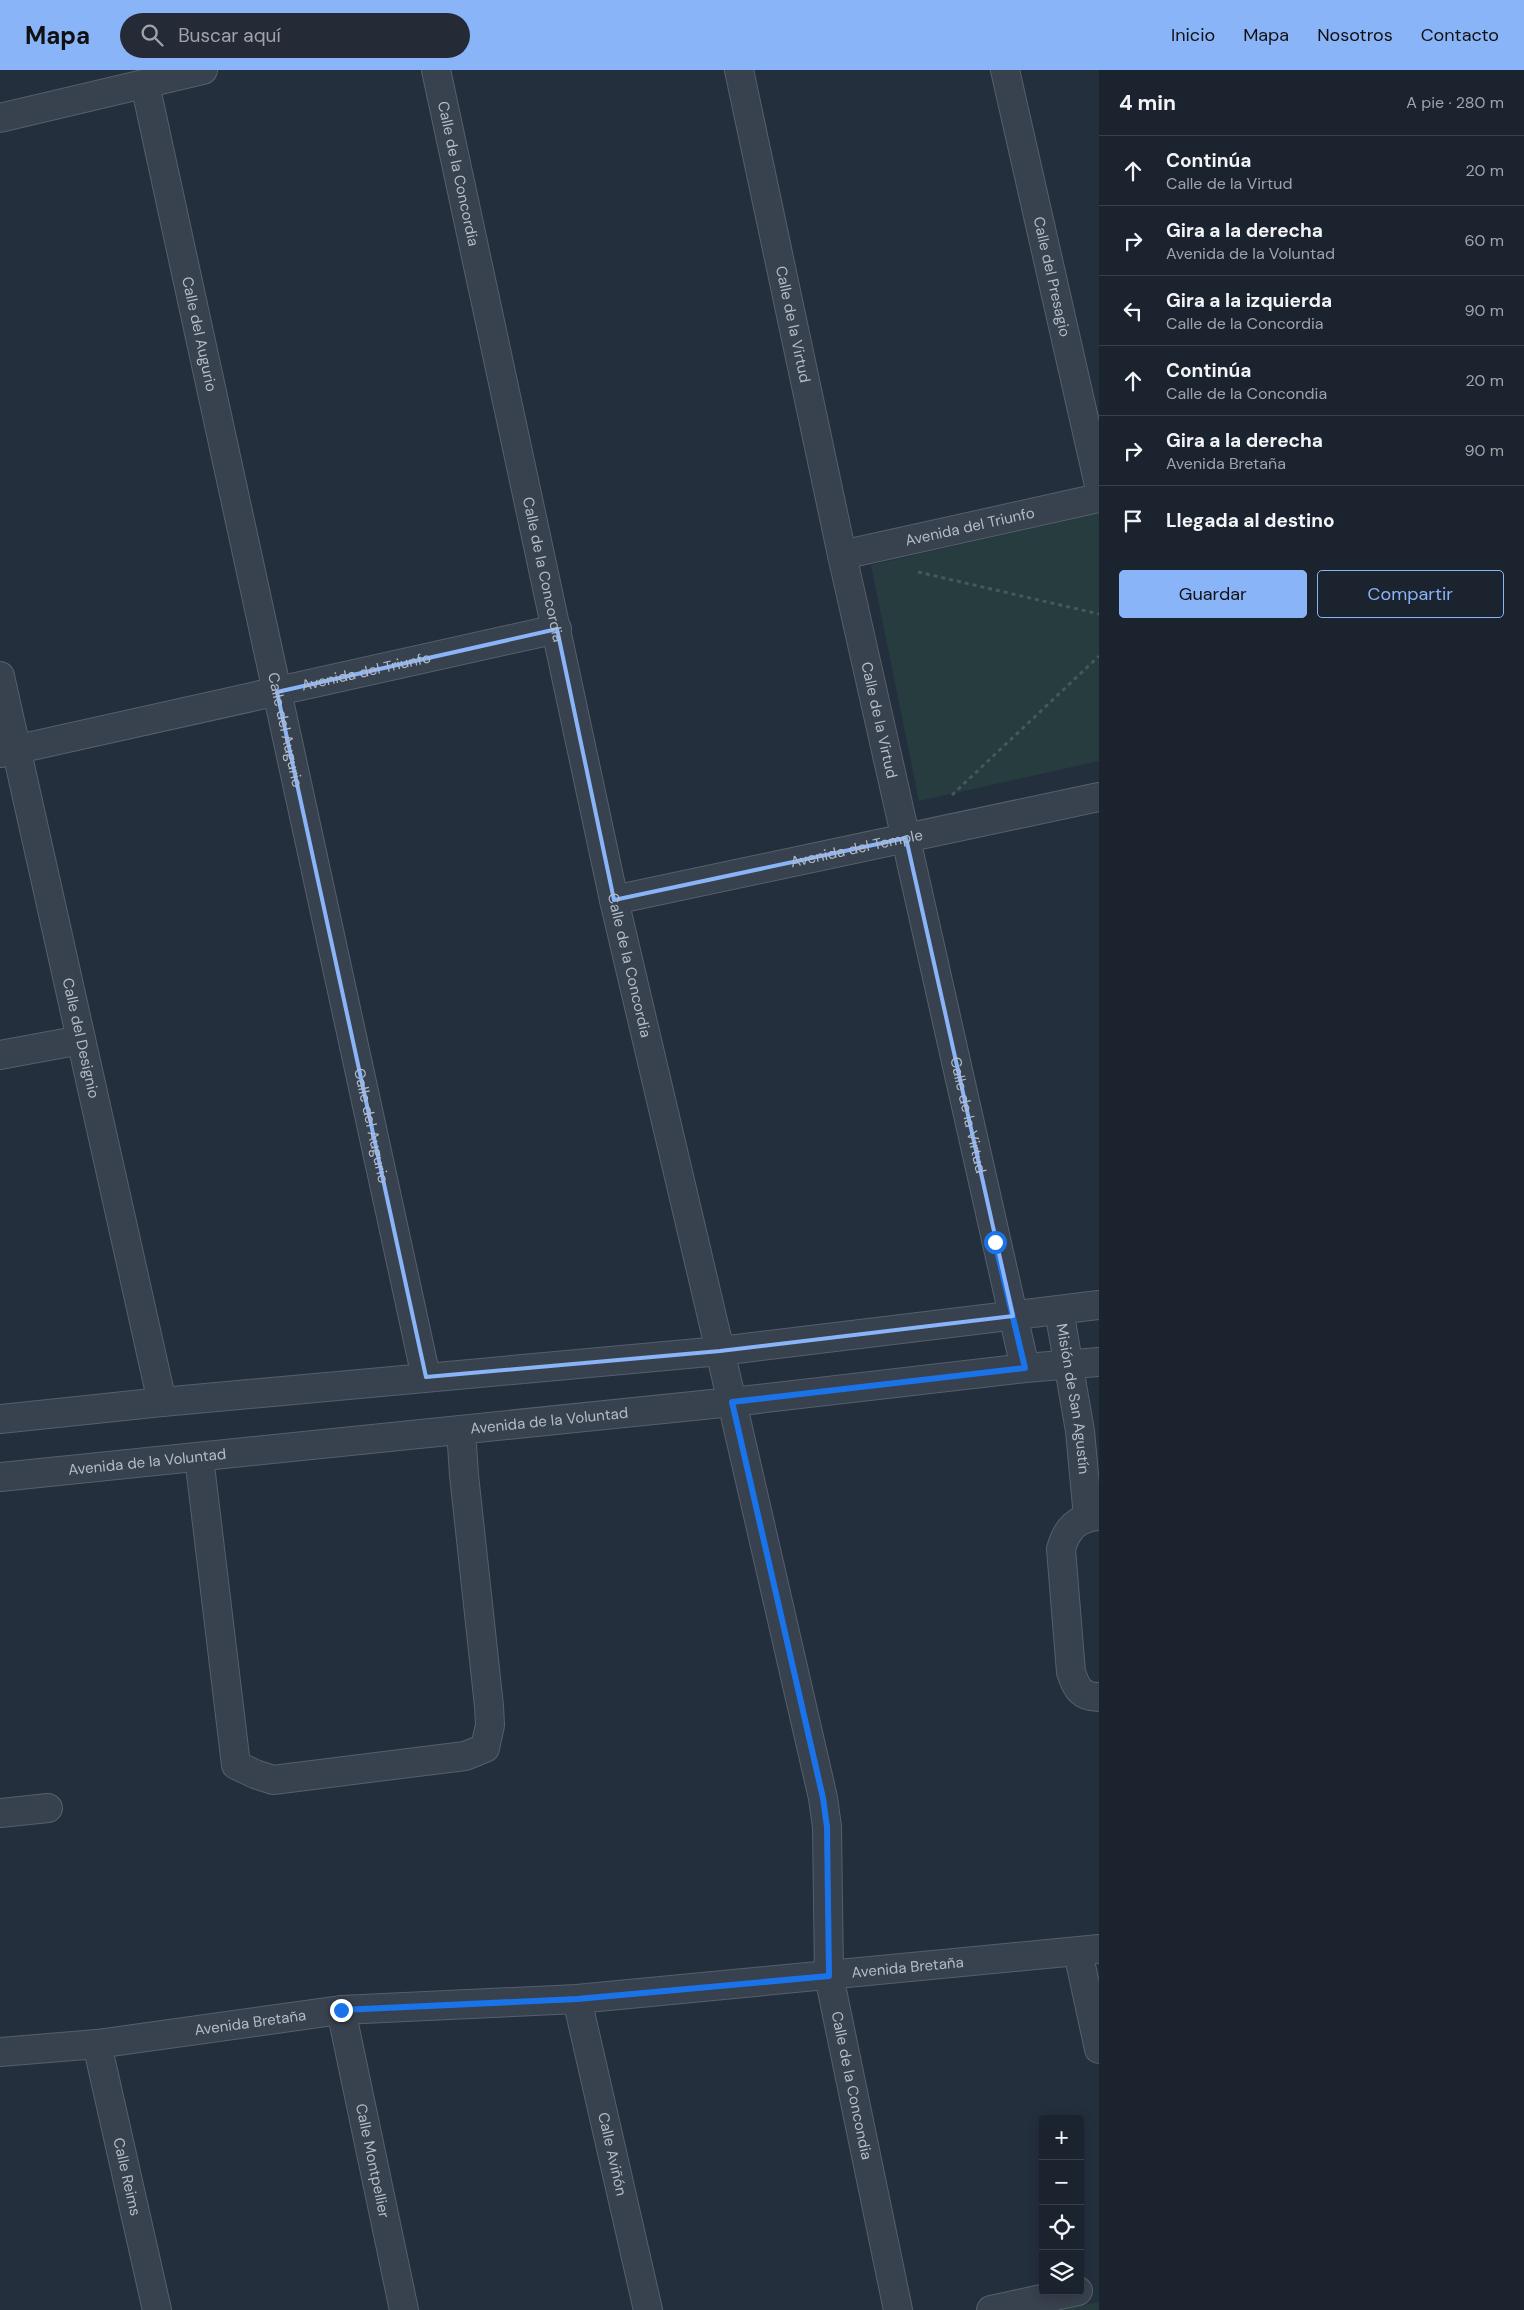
<!DOCTYPE html>
<html lang="es">
<head>
<meta charset="utf-8">
<style>
  :root { --surface:#1b232e; --page:#242b36; --text:#f1f3f6; --muted:#a0a4aa; --line:#39404a; --accent:#8ab4f8 }
  body { margin:0; font-family:"DM Sans",sans-serif; background:var(--page); color:var(--text) }
  .controls { position:absolute; right:15px; bottom:15px; display:grid; overflow:hidden; border-radius:5px; box-shadow:0 2px 12px #0003 }
  .controls button { width:45px; height:45px; display:grid; place-items:center; padding:0; border:0; border-bottom:1px solid var(--line); background:var(--surface); color:var(--text); font:25px sans-serif }
  .stop { position:absolute; width:15px; height:15px; margin:-11px; border:4px solid #1a73e8; border-radius:50%; background:#fff }
  .stop.end { background:#1a73e8; border-color:#fff; box-shadow:0 1px 5px #0008 }
  .list { margin:0; padding:0; list-style:none }
  h2 { display:flex; justify-content:space-between; align-items:center; height:65px; margin:0; padding:0 20px; font-size:21px }
  h2 small { font-size:16px; font-weight:400; color:var(--muted) }
  .list li { display:grid; grid-template-columns:32px 1fr auto; gap:15px; align-items:center; box-sizing:border-box; height:70px; padding:0 20px; border-top:1px solid var(--line) }
  .list b { display:block; font-size:19px; white-space:nowrap }
  .list p { margin:0; font-size:16px; white-space:nowrap; color:var(--muted) }
  .list em { font-size:16px; font-style:normal; color:var(--muted) }
  .actions { display:flex; gap:10px; padding:15px 20px }
  .actions a { flex:1; padding:11px 0; border:1px solid var(--accent); border-radius:5px; text-align:center; font-size:18px; color:var(--accent) }
  .actions .main { background:var(--accent); color:#111 }
  .icon { flex:none; width:28px; height:28px; fill:none; stroke:currentColor; stroke-width:2; stroke-linecap:round; stroke-linejoin:round }
  .map { position:relative; flex:none; width:1099px; height:2240px; overflow:hidden }
  header { display:flex; align-items:center; gap:30px; box-sizing:border-box; height:70px; padding:0 25px; background:var(--accent); color:#111 }
  header strong { font-size:24px }
  nav { display:flex; gap:28px; margin-inline-start:auto; font-size:18px }
  .search { width:350px; height:45px; background:var(--page); display:flex; align-items:center; gap:12px; box-sizing:border-box; padding:0 18px; border-radius:28px; color:var(--muted); font-size:19px }
  main { display:flex }
  aside { flex:1; background:var(--surface) }
  .map>svg:first-child { display:block }
  .green { fill:#263c3f }
  .lines { fill:none; stroke-linecap:round; stroke-linejoin:round }
  .minor-casing { stroke:#565f6c; stroke-width:30 }
  .path { stroke:#44595c; stroke-width:3; stroke-dasharray:4 4; stroke-linecap:butt }
  .minor { stroke:#38414e; stroke-width:28 }
  .route { stroke:#1a73e8; stroke-width:6 }
  .marked { fill:none; stroke:#8ab4f8; stroke-width:4; stroke-linejoin:round }
  .labels { text-anchor:middle; stroke-width:4; stroke-linejoin:round; paint-order:stroke }
  .street-label { font-size:15px; fill:#b4bcc9; stroke:#1d2633 }
</style>
</head>
<body>
<header>
<strong>Mapa</strong>
<div class="search"><svg class="icon" aria-label="search" viewBox="0 0 24 24"><circle cx="10" cy="10" r="6"/><path d="M15 15l6 6"/></svg>Buscar aquí</div>
<nav><a>Inicio</a><a>Mapa</a><a>Nosotros</a><a>Contacto</a></nav>
</header>
<main>
<div class="map">
<svg width="1099" height="2240" viewBox="0 0 1099 2240">
  <rect width="100%" height="100%" fill="#242f3e"/>
  <path class="green" d="M1099,443v248l-180,40 -48,-236z
    M1099,2232v8h-44z"/>
  <g class="lines">
    <defs>
      <g id="minor">
        <path id="s1" d="M436,0l178,830 118,502 91,396 4,29 2,149 69,334"/>
        <path id="s2" d="M739,0l103,485 183,813"/>
        <path id="s3" d="M1005,0l94,415"/>
        <path id="s4" d="M145,14l281,1293"/>
        <path d="M0,48l203,-48"/>
        <path id="s5" d="M842,485l257,-57"/>
        <path id="s6" d="M0,606l162,726"/>
        <path id="s7" d="M0,683l557,-124"/>
        <path id="s8" d="M614,830l485,-103"/>
        <path d="M0,985l81,-15"/>
        <path id="s9" d="M1059,1240l21,121 8,86"/>
        <path d="M0,1349l162,-17 558,-51 379,-46"/>
        <path d="M199,1387l37,308 19,9 18,6 192,-24 20,-8 5,-23 -1,-19 -25,-231 -3,-45"/>
        <path id="s10" d="M0,1407l732,-75 293,-34 74,-6"/>
        <path d="M1099,1446c-22,2 -32,12 -38,33l10,123c5,16 10,25 28,25"/>
        <path d="M0,1743l48,-5"/>
        <path d="M1078,1882l21,97"/>
        <path id="s11" d="M577,1929l71,311"/>
        <path id="s12" d="M341,1940l63,300"/>
        <path id="s13" d="M97,1974l60,266"/>
        <path id="s14" d="M0,1982l97,-8 244,-34 236,-11 522,-50"/>
        <path d="M991,2240l87,-19"/>
      </g>
    </defs>
    <use href="#minor" class="minor-casing"/>
    <path class="path" d="M918,502l181,42
      M952,725l147,-139"/>
    <use href="#minor" class="minor"/>
  </g>
  <g class="lines">
    <path class="route" d="M341,1940l236,-11 252,-23 -2,-149 -4,-29 -91,-396 293,-34 -30,-126"/>
  </g>
  <path class="marked" d="M557,559l57,271 292,-62 107,478 -293,35 -294,26 -149,-685z"/>
  <g class="labels">
    <g class="street-label">
      <text dy="5" stroke="none"><textPath href="#s1" startOffset="106">Calle de la Concordia</textPath></text>
      <text dy="5" stroke="none"><textPath href="#s3" startOffset="212">Calle del Presagio</textPath></text>
      <text dy="5" stroke="none"><textPath href="#s2" startOffset="260">Calle de la Virtud</textPath></text>
      <text dy="5" stroke="none"><textPath href="#s4" startOffset="256">Calle del Augurio</textPath></text>
      <text dy="5" stroke="none"><textPath href="#s5" startOffset="131">Avenida del Triunfo</textPath></text>
      <text dy="5" stroke="none"><textPath href="#s1" startOffset="511">Calle de la Concordia</textPath></text>
      <text dy="5" stroke="none"><textPath href="#s7" startOffset="375">Avenida del Triunfo</textPath></text>
      <text dy="5" stroke="none"><textPath href="#s2" startOffset="665">Calle de la Virtud</textPath></text>
      <text dy="5" stroke="none"><textPath href="#s4" startOffset="661">Calle del Augurio</textPath></text>
      <text dy="5" stroke="none"><textPath href="#s8" startOffset="248">Avenida del Temple</textPath></text>
      <text dy="5" stroke="none"><textPath href="#s1" startOffset="916">Calle de la Concordia</textPath></text>
      <text dy="5" stroke="none"><textPath href="#s6" startOffset="371">Calle del Designio</textPath></text>
      <text dy="5" stroke="none"><textPath href="#s2" startOffset="1070">Calle de la Virtud</textPath></text>
      <text dy="5" stroke="none"><textPath href="#s4" startOffset="1066">Calle del Augurio</textPath></text>
      <text dy="5" stroke="none"><textPath href="#s9" startOffset="90">Misión de San Agustín</textPath></text>
      <text dy="5" stroke="none"><textPath href="#s10" startOffset="552">Avenida de la Voluntad</textPath></text>
      <text dy="5" stroke="none"><textPath href="#s10" startOffset="148">Avenida de la Voluntad</textPath></text>
      <text dy="5" stroke="none"><textPath href="#s14" startOffset="912">Avenida Bretaña</textPath></text>
      <text dy="5" stroke="none"><textPath href="#s14" startOffset="252">Avenida Bretaña</textPath></text>
      <text dy="5" stroke="none"><textPath href="#s1" startOffset="2061">Calle de la Concondia</textPath></text>
      <text dy="5" stroke="none"><textPath href="#s11" startOffset="159">Calle Aviñón</textPath></text>
      <text dy="5" stroke="none"><textPath href="#s12" startOffset="154">Calle Montpellier</textPath></text>
      <text dy="5" stroke="none"><textPath href="#s13" startOffset="136">Calle Reims</textPath></text>
    </g>
  </g>
</svg>
<div class="controls">
<button>+</button>
<button>−</button>
<button><svg class="icon" aria-label="locate" viewBox="0 0 24 24"><circle cx="12" cy="12" r="6"/><path d="M12 2v4M12 18v4M2 12h4M18 12h4"/></svg></button>
<button><svg class="icon" aria-label="layers" viewBox="0 0 24 24"><path d="M12 4l9 5-9 5-9-5zM3 14l9 5 9-5"/></svg></button>
</div>
<div class="stop" style="left:995px;top:1172px"></div>
<div class="stop end" style="left:341px;top:1940px"></div>
</div>
<aside>
<h2>4 min<small>A pie · 280 m</small></h2>
<ul class="list">
<li><svg class="icon" aria-label="ahead" viewBox="0 0 24 24"><path d="M12 20V5M6 11l6-6 6 6"/></svg><div><b>Continúa</b><p>Calle de la Virtud</p></div><em>20 m</em></li>
<li><svg class="icon" aria-label="right" viewBox="0 0 24 24"><path d="M7 20v-9h11M14 6l5 5-5 5"/></svg><div><b>Gira a la derecha</b><p>Avenida de la Voluntad</p></div><em>60 m</em></li>
<li><svg class="icon" aria-label="left" viewBox="0 0 24 24"><path d="M17 20v-9H6M10 6l-5 5 5 5"/></svg><div><b>Gira a la izquierda</b><p>Calle de la Concordia</p></div><em>90 m</em></li>
<li><svg class="icon" aria-label="ahead" viewBox="0 0 24 24"><path d="M12 20V5M6 11l6-6 6 6"/></svg><div><b>Continúa</b><p>Calle de la Concondia</p></div><em>20 m</em></li>
<li><svg class="icon" aria-label="right" viewBox="0 0 24 24"><path d="M7 20v-9h11M14 6l5 5-5 5"/></svg><div><b>Gira a la derecha</b><p>Avenida Bretaña</p></div><em>90 m</em></li>
<li><svg class="icon" aria-label="arrive" viewBox="0 0 24 24"><path d="M6 21V4h12l-3 4 3 4H6"/></svg><div><b>Llegada al destino</b></div></li>
</ul>
<div class="actions"><a class="main">Guardar</a><a>Compartir</a></div>
</aside>
</main>
</body>
</html>
